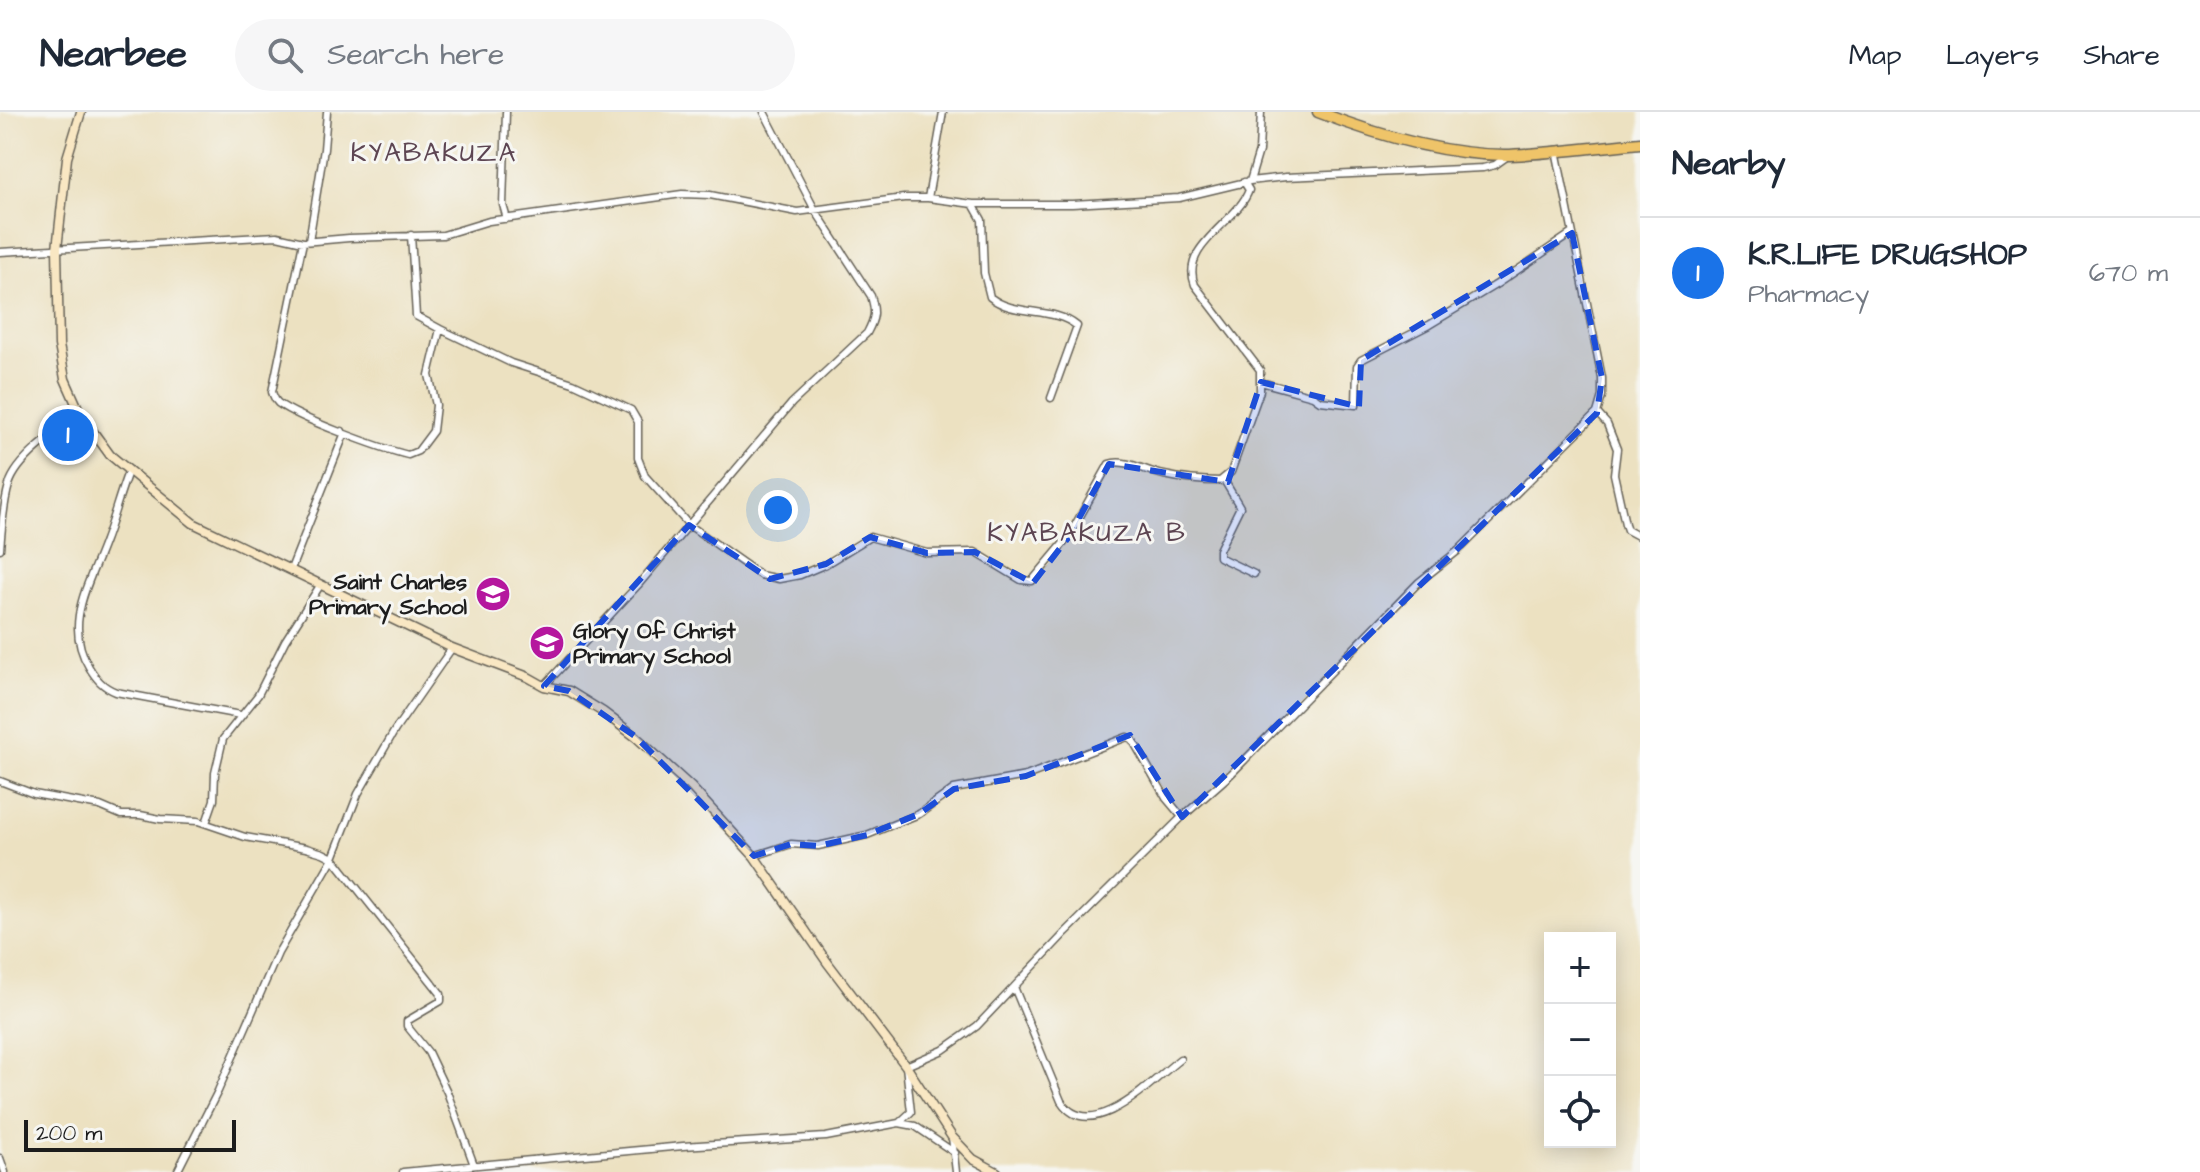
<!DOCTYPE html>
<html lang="en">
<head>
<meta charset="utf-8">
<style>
  :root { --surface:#fff; --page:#f6f6f7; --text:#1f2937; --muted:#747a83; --line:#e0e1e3; --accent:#1a73e8 }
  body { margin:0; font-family:"Architects Daughter",sans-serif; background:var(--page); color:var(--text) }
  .controls { position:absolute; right:24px; bottom:24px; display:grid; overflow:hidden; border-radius:0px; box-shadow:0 4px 20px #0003 }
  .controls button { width:72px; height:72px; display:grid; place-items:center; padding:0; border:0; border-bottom:2px solid var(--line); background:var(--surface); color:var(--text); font:40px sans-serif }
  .scale { position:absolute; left:24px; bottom:20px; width:212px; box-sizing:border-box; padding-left:8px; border:4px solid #1c1c1c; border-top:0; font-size:22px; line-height:28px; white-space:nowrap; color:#1c1c1c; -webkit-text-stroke:6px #f6f6f2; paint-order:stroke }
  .you { position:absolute; left:778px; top:398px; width:28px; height:28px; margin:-20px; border:6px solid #fff; border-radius:50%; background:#1a73e8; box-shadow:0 0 0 12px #1a73e833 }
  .badge { display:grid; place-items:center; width:52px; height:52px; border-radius:50%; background:var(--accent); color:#fff; font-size:26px; font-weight:700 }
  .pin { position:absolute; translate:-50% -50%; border:4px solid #fff; box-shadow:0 2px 8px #0006 }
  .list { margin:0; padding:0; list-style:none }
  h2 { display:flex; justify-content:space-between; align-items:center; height:104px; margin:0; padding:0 32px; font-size:34px }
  h2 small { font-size:26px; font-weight:400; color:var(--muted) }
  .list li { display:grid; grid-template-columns:52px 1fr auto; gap:24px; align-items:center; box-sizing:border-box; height:112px; padding:0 32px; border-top:2px solid var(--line) }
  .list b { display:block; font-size:30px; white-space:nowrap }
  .list p { margin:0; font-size:26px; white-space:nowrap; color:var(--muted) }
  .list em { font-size:26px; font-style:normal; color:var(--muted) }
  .icon { flex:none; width:44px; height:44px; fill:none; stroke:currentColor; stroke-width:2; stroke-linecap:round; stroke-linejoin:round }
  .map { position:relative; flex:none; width:1640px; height:1060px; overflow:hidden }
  header { display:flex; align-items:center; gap:48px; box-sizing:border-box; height:112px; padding:0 40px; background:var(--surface); border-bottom:2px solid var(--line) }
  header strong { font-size:38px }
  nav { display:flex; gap:44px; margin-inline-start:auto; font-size:28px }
  .search { width:560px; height:72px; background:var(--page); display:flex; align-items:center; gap:20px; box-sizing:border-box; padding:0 28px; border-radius:44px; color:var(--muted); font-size:30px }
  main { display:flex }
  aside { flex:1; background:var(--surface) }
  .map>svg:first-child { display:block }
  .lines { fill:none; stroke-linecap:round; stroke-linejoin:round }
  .street-casing { stroke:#656156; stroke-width:9 }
  .secondary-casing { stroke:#656156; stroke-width:11 }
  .highway-casing { stroke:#656156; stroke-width:13 }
  .street { stroke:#fff; stroke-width:6 }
  .secondary { stroke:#f9e7c3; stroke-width:8 }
  .highway { stroke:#efc469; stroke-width:10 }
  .marked { fill:#1d4ed8; fill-opacity:0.2; stroke:#1d4ed8; stroke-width:6; stroke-dasharray:16 10; stroke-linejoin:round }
  .labels { text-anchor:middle; stroke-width:6; stroke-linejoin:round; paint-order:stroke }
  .poi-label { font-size:22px; font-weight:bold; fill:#1c1c1c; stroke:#f6f6f2; text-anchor:end }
  .quarter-label { font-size:26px; letter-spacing:2px; fill:#5d4552; stroke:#f6f6f2 }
</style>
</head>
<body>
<header>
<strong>Nearbee</strong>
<div class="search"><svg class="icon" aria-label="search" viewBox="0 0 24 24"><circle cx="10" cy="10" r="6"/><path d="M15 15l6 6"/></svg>Search here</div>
<nav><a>Map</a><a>Layers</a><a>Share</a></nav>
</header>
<main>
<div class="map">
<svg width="1640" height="1060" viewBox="0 0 1640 1060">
  <rect width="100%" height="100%" fill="#f6f6f2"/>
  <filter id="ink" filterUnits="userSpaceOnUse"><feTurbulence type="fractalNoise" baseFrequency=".0125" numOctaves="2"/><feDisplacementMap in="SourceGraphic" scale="16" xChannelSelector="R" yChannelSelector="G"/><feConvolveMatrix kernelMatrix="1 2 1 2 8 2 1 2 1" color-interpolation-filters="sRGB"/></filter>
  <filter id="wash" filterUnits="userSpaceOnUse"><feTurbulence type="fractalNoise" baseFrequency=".006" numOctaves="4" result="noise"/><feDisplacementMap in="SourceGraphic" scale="32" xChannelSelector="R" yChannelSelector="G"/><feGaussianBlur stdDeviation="1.8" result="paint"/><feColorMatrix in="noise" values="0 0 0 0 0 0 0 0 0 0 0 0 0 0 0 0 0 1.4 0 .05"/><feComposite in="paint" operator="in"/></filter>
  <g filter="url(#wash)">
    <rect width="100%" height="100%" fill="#ece1c1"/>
  </g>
  <g filter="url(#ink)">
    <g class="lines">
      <defs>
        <path id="street" d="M506,0l-3,93 4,14
          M1250,69l9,-30 2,-39
          M928,86l15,-86
          M973,92l9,16 2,53 6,24c24,20 63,9 87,29l-26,72
          M309,129l15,-92 3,-37
          M303,130l-31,150c2,5 2,7 6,11 22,16 102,45 130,52l10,-4 15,-20 3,-26 -7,-30 11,-46 -24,-13 -5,-81
          M0,140l277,-16 26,6 46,-4 94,-3 46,-14 193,-27 28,1 87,17 107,-14h24l45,6h99l107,-6 71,-17 36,-4 197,-9 12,-3 14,-10
          M440,217l71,34 62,20 58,27 7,12v36l7,18 44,49 71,50 19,4 21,-4 26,-11 44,-27 57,16 48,-1 46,28 11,1 36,-43 41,-74c17,-6 37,8 55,11 18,4 38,6 56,6l11,-9 29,-81v-21l-65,-85c-16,-39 43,-63 54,-95l-5,-8
          M1261,270l52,14 7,5 36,4 1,-39 4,-6 68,-35 68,-41 75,-51
          M1597,301l10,11 10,25 -3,25 11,50 2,6 13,7
          M128,360c-9,23 -15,48 -24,71 -15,41 -41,81 -15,124 7,12 14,20 27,25l124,23
          M1224,368l16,27 -21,43v7l35,17
          M0,437c2,-21 3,-44 9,-64 8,-27 49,-54 72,-70
          M291,457l53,-134 -2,-4
          M544,574l94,-101 154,-182 75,-70c8,-15 9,-21 4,-37l-56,-86 -51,-98
          M0,669l34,13 66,12 21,9h19l20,4 38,2 47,16 61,11 17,5 10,5 108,136v7l-34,20v5l21,26 19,40 27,73
          M206,711l8,-23 1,-27 8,-34 35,-44 27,-54 36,-57
          M754,744l37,-12 27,2 49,-11 52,-21 35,-25 72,-13 101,-39 5,2 34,59 16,19
          M1014,875l47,114c30,46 93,-22 119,-42
          M899,1011l12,-11 -5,-46 37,-16 34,-24 89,-94 116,-115 49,-43 188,-192 40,-32 138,-137 5,-17v-18l-46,-228
          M952,1025l4,35
          M0,1046l5,14
          M177,1060l41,-81 60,-138 55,-95 25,-64 37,-64 57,-82
          M403,1060l280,-26 143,-9 73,-14 16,3 40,27"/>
        <path id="secondary" d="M81,0l-14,46 -10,91 2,96 6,34 16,36 29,40 83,68 259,125 76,29 16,9 25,5 34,21 33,25 55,50 63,69 73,106 79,104 46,71 21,22 24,13"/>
        <path id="highway" d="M1318,0c59,23 128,44 192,43 43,-2 87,-8 130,-12"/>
      </defs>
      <use href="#street" class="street-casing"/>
      <use href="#secondary" class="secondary-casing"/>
      <use href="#highway" class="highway-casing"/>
      <use href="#street" class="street"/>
      <use href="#secondary" class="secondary"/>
      <use href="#highway" class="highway"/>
    </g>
  </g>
  <path class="marked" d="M1572,121l30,145 -5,35 -415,404 -52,-82 -104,41 -72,13 -35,25 -52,21 -49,11 -27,-2 -37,12 -118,-119 -67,-46 -25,-5 145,-161 81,54 56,-15 44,-27 57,16 48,-1 58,31 35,-45 41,-74 119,18 33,-100 98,25 2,-47z"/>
  <defs>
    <symbol id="school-disc" viewBox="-11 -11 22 22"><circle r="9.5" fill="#b5179e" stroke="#f6f6f2"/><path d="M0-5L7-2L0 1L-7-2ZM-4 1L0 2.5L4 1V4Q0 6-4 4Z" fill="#fff"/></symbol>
  </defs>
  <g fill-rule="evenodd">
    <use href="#school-disc" x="473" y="462" width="40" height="40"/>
    <use href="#school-disc" x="527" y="511" width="40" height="40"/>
  </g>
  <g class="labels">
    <g class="poi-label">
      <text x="467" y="477">Saint Charles<tspan x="467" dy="25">Primary School</tspan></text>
      <text x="573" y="526" text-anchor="start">Glory Of Christ<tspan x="573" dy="25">Primary School</tspan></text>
    </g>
    <g class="quarter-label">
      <text x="434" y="49">KYABAKUZA</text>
      <text x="1087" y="429">KYABAKUZA B</text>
    </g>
  </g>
</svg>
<div class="controls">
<button>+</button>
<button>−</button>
<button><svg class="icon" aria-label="locate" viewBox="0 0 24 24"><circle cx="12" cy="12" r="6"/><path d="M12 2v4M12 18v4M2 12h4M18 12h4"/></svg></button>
</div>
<div class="scale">200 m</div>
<div class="you"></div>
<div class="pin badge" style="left:68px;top:323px">1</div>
</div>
<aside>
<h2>Nearby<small></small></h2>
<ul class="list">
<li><span class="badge">1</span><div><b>K.R.LIFE DRUGSHOP</b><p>Pharmacy</p></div><em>670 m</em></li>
</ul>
</aside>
</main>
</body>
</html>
